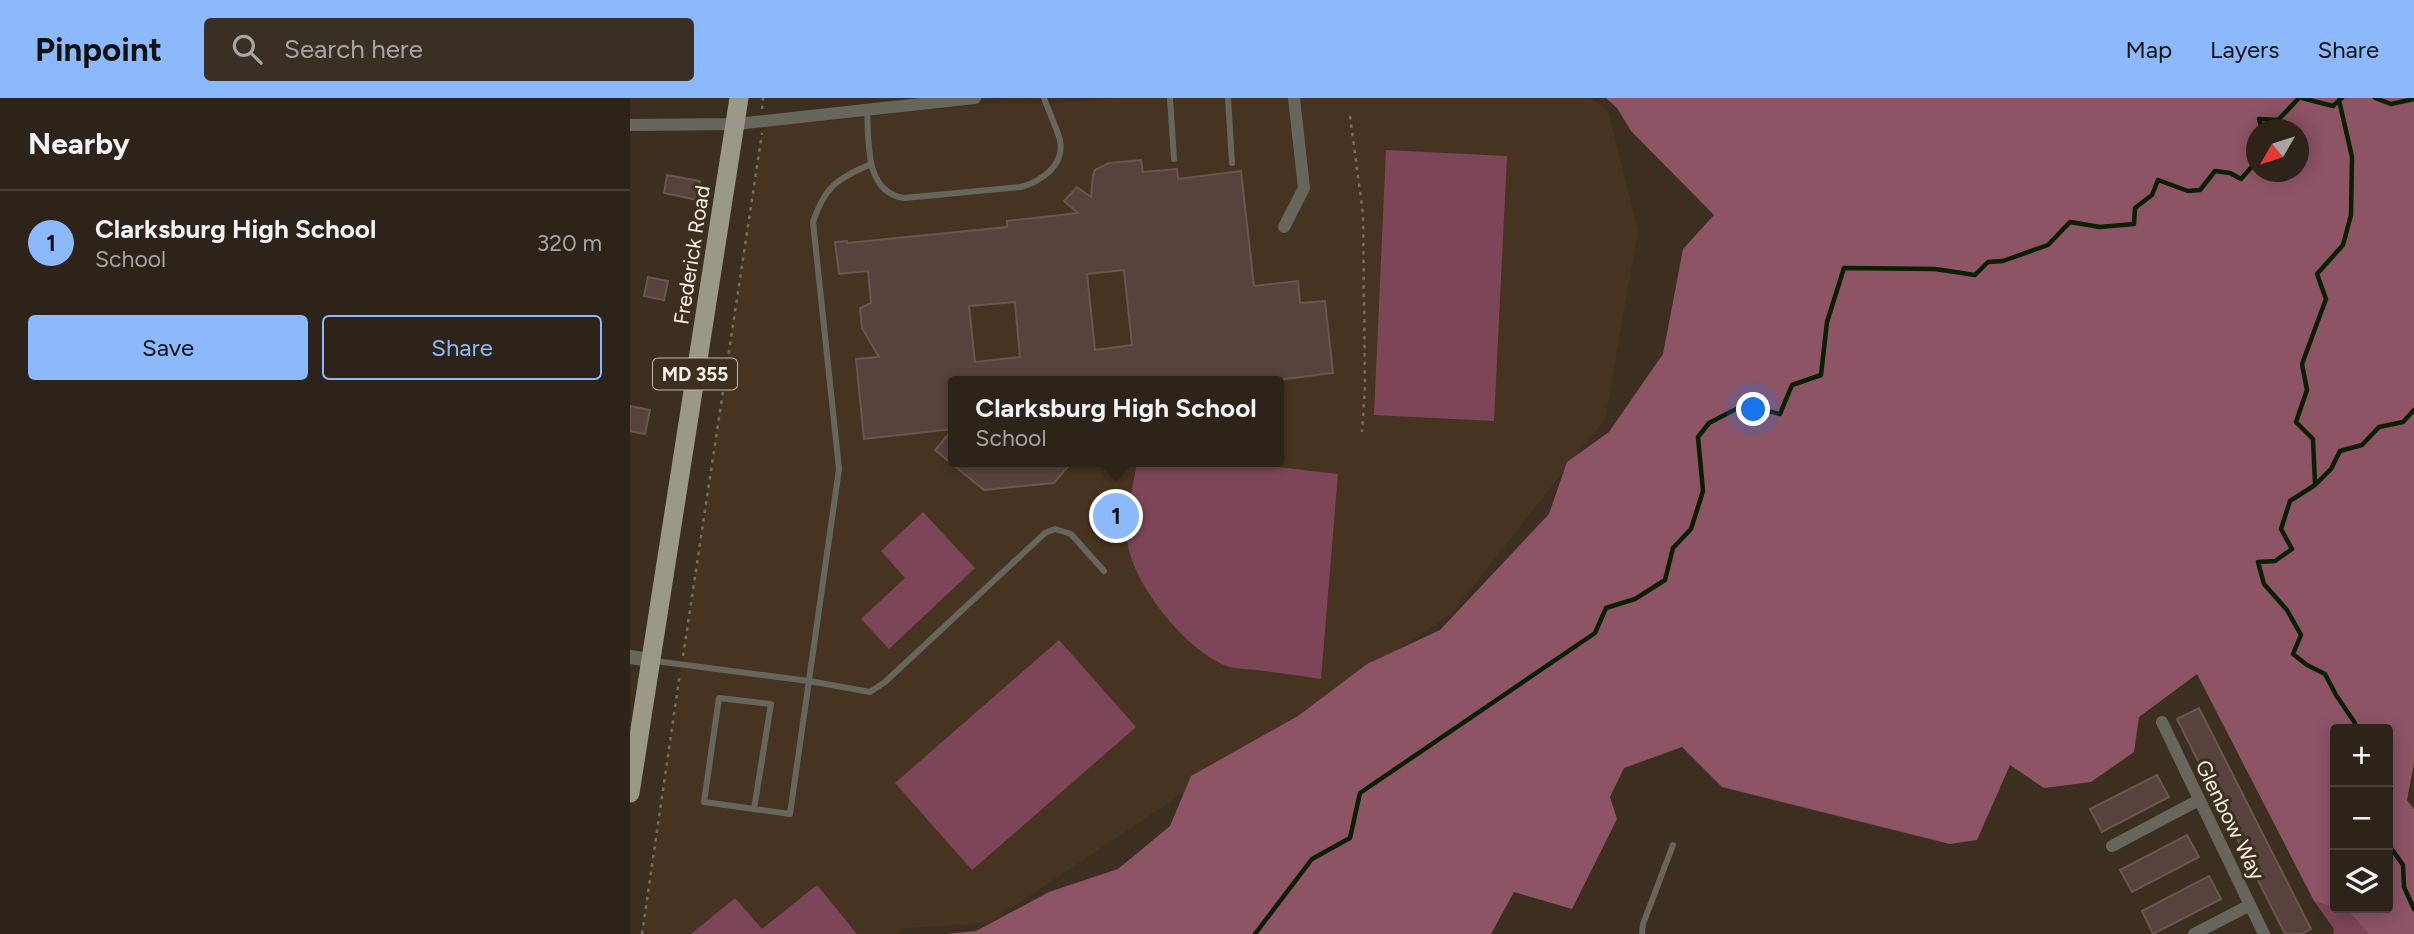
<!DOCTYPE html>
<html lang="en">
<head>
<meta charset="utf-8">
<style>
  :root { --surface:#2d2318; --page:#392f25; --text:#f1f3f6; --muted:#a7a4a2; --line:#484037; --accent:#8bb9fc }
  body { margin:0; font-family:Figtree,sans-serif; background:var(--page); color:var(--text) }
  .controls { position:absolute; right:21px; bottom:21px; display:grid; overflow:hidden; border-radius:7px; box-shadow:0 4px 18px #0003 }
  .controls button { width:63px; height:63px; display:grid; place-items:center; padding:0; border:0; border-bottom:2px solid var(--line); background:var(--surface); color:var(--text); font:35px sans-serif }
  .compass { position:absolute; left:1616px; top:21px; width:63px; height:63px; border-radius:50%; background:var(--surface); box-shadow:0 4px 18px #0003; rotate:231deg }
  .you { position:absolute; left:1124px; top:312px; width:24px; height:24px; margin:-18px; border:5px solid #fff; border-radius:50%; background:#1a73e8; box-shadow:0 0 0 10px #1a73e833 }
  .badge { display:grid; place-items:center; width:46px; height:46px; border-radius:50%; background:var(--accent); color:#111; font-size:23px; font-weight:700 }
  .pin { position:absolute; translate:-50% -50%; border:4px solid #fff; box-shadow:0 2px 7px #0006 }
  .popup { position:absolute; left:318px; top:278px; width:336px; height:91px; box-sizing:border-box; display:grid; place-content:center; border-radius:7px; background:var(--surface); filter:drop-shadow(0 2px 5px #0005); font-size:23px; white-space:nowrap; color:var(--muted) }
  .popup b { font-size:26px; color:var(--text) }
  .popup::after { content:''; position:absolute; left:50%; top:100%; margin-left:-14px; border:14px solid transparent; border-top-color:var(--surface) }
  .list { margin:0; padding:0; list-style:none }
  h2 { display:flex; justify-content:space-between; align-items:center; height:91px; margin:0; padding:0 28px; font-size:30px }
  h2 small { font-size:23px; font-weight:400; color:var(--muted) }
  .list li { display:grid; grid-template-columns:46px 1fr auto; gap:21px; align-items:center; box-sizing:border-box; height:105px; padding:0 28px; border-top:2px solid var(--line) }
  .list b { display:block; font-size:26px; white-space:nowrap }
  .list p { margin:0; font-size:23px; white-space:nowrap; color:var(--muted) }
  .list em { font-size:23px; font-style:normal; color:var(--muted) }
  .actions { display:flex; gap:14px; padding:21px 28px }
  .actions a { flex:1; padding:16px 0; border:2px solid var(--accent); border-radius:7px; text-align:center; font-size:24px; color:var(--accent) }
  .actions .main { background:var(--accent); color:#111 }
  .icon { flex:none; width:38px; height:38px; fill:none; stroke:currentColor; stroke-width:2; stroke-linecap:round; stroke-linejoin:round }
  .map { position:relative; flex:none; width:1784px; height:836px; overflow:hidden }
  header { display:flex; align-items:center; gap:42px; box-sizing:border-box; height:98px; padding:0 35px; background:var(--accent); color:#111 }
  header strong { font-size:33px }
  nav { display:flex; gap:38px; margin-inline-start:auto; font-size:24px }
  .search { width:490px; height:63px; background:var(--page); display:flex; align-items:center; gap:18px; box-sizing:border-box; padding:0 24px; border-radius:7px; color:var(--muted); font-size:26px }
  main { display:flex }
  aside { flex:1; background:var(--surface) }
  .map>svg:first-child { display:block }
  .built { fill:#473420; fill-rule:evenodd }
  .green { fill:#7d4658 }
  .forest { fill:#8d5466; fill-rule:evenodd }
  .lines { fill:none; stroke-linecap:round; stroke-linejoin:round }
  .stream { stroke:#0a2001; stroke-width:4.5 }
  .building { fill:#58423d; stroke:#6c5550; stroke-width:2; fill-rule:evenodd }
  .path { stroke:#776b5e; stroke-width:2.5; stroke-dasharray:3.5 5; stroke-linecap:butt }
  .service { stroke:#66665d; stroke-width:6 }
  .minor { stroke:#66665d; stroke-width:12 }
  .tertiary { stroke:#66665d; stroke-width:14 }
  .primary { stroke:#9a9886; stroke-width:19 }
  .labels { text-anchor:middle; stroke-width:6; stroke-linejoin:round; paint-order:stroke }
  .shield { fill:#3c2f20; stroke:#c2b8ad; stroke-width:2 }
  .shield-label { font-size:19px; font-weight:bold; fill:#fbf2e9 }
  .street-label { font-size:21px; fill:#fbf2e9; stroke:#3c2f20 }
</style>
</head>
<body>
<header>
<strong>Pinpoint</strong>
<div class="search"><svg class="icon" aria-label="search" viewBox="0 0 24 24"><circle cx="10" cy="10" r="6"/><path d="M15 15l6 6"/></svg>Search here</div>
<nav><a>Map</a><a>Layers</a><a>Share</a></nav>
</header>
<main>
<aside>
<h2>Nearby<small></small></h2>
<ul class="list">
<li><span class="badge">1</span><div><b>Clarksburg High School</b><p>School</p></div><em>320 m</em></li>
</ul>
<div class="actions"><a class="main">Save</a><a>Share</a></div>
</aside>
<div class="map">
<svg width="1784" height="836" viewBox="0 0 1784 836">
  <rect width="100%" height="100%" fill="#3c2f20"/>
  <path class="built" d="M488,0h472l18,13 30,120 -33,188 -154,195 -462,309 -84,5 -8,6h-255l120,-804 5,-4 100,-8 24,-5 107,-10 48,1zM323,283h326v81h-326z"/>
  <path class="green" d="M756,52l121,6 -13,265 -120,-6z
    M507,364h96l105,12 -17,205c-21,-3 -42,-6 -64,-9 -8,-1 -18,-1 -27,-3 -42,-13 -101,-86 -103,-130 -2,-23 7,-53 10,-75z
    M293,414l52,56 -86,81 -28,-30 44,-41 -24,-27z
    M429,542l77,87 -164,143 -77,-87z
    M187,787l40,49h-166l44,-36 27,31z
    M1684,803l37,13 17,20h-35l1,-5z"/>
  <path class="forest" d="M976,0h808v665l-7,37 7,9v125h-46l-17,-20 -37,-13 -117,-227 -58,43 -5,35 -43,30 -47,6 -34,-23 -33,75 -27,4 -228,-57 -40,-40 -58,21 -14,29 7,22 -45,90 -58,-17 -23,42h-545l30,-3 73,-39 69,-23 52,-43 21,-50 107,-60 69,-52 73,-34 109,-116 18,-52 42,-30 54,-78 20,-105 31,-34 -83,-84 -14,-23zM1626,32h42v42h-42zM1705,631h53v179h-53z"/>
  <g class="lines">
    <path class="stream" d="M1672,0l31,8 9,-8
      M1745,0l16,6 23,-5
      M1632,32l-3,-11 19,1 21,-22
      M1685,386l-2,-45 -17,-17 11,-32 -5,-26 24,-65 -9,-25 26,-29 8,-30 1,-58 -13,-57
      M1725,631v-6l-19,-28 -11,-21 -18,-9 -14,-11 8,-19 -14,-25 -23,-26 -6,-22 17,-1 17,-12 -11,-20 9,-28 25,-16 16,-16 9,-18 22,-6 17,-18 24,-5 11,-12
      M1758,746l15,21 1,22 10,22
      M625,836l57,-75 38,-21 10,-45 235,-160 11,-25 29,-9 30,-19 8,-32 18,-19 12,-38 -5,-54 11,-14 35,-18 36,9 12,-29 29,-10 6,-53 17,-54 91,1 40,6 13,-13 15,-1 45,-16 22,-23 30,5 34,-3 1,-16 17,-13 6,-15 30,11 12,-1 15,-19 15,2 11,6 15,-17"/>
  </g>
  <path class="building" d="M511,62l2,12 34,-3 1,10 63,-8 13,115 44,-5 2,22 25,-2 8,72 -63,8h-317v81h119l-18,21 -70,7 -49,-40 18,-21 -89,10 -8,-80 23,-2 -17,-29 -2,-20 11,-5 -3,-32 -29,3 -4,-32 12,-1v2l160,-16v-6l71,-8 -14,-12 13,-14 14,10 2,-21 2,-6 14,-7zM494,172l8,75 -37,5 -8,-76zM385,204l5,55 -45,5 -6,-56z
    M37,77l33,6 -3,19 -33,-7z
    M18,179l20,4 -4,19 -20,-4z
    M0,308l20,4 -5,24 -15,-3z
    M1569,610l112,221 -9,5h-17l-108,-215z
    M1527,677l12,22 -67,35 -12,-23z
    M1557,737l12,22 -67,35 -12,-22z
    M1579,778l12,23 -68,35 -11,-23z"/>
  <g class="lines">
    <path class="path" d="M132,11l1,-11
      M720,18l13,98 2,173 -3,45
      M53,558l79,-523
      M12,836l38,-261"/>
    <path class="service" d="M540,0l4,61
      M598,0l4,65
      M237,12c2,31 -3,82 37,88l117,-11c21,-6 44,-22 39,-47 -4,-14 -11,-28 -16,-42
      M25,563l154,20 61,11 15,-10 160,-149 10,-4 16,5 33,37
      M124,711l17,-105 -52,-6 -15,104 86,12 49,-345 -26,-247c12,-36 24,-43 58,-58
      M1012,836l1,-10 30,-79"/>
    <path class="minor" d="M0,27l106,-1 239,-26
      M654,129l20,-39 -10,-90
      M1532,624l102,212
      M1482,748l87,-46
      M1564,836l56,-29"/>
    <path class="tertiary" d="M0,559l19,3"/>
    <path class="primary" d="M0,695l109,-695"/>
  </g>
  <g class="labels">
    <rect class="shield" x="23" y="260.5" width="84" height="31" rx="5"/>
    <g class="shield-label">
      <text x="65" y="283">MD 355</text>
    </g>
    <g class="street-label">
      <text transform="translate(62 157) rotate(-81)" y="7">Frederick Road</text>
      <text transform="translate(1600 722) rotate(64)" y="7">Glenbow Way</text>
    </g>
  </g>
</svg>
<div class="controls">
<button>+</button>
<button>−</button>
<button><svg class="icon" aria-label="layers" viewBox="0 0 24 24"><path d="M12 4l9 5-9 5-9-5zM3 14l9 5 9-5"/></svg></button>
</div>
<svg class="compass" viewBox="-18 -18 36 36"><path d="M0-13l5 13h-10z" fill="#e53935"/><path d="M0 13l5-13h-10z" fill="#a7a4a2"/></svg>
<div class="you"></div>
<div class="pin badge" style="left:486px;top:418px">1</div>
<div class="popup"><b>Clarksburg High School</b>School</div>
</div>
</main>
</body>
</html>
